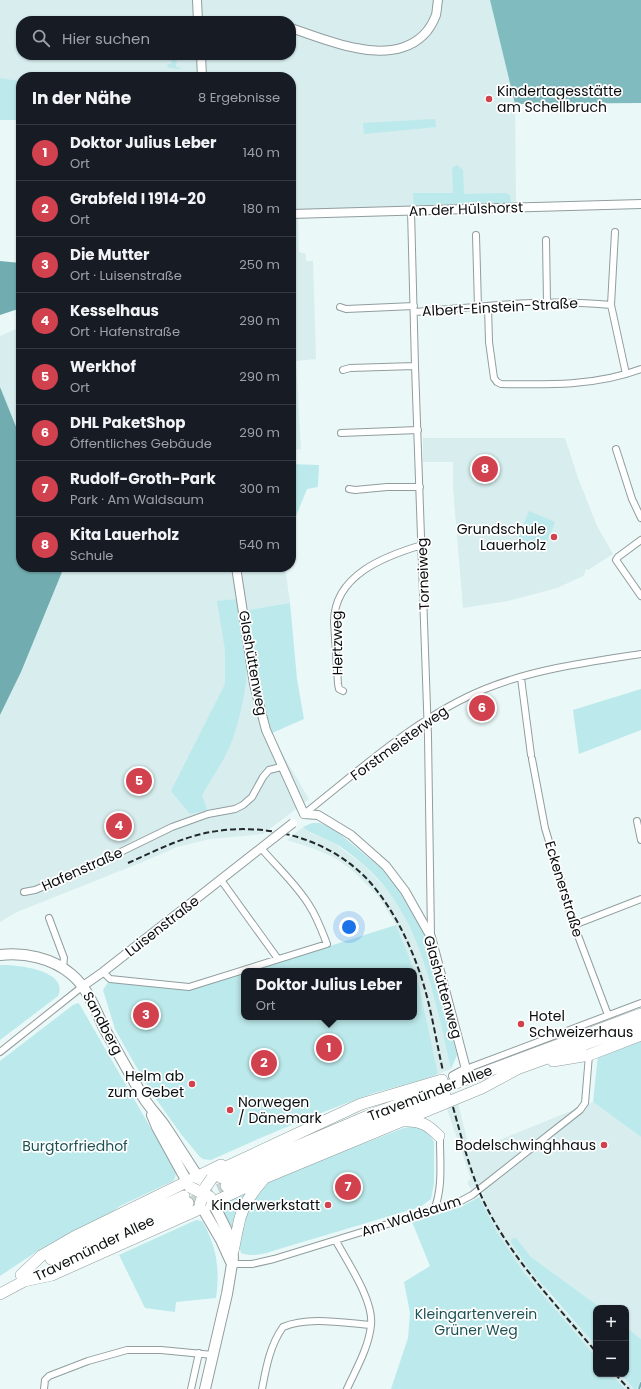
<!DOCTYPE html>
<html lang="de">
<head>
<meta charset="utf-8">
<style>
  :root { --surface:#171b24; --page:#20242c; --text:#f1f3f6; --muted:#9ea1a6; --line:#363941; --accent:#d1414e }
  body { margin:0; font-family:Poppins,sans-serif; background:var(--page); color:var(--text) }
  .controls { position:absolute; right:12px; bottom:12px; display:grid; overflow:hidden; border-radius:8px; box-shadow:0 1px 3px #0004 }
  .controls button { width:36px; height:36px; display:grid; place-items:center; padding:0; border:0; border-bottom:1px solid var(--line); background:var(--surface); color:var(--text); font:20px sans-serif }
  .you { position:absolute; left:349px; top:927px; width:14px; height:14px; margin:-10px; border:3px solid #fff; border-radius:50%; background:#1a73e8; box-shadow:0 0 0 6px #1a73e833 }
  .badge { display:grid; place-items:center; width:26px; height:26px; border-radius:50%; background:var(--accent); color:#fff; font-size:13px; font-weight:700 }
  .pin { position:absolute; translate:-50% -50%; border:2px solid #fff; box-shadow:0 1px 4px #0006 }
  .popup { position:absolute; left:241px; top:968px; width:176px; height:52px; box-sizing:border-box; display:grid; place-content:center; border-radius:8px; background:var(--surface); filter:drop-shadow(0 1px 3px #0005); font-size:13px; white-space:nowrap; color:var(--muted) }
  .popup b { font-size:15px; color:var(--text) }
  .popup::after { content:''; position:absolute; left:50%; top:100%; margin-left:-8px; border:8px solid transparent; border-top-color:var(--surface) }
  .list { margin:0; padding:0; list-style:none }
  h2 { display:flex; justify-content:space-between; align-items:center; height:52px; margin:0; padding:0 16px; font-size:17px }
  h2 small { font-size:13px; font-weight:400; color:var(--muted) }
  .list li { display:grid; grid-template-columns:26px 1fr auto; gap:12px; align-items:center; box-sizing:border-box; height:56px; padding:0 16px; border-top:1px solid var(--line) }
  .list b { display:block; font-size:15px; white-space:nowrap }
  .list p { margin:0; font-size:13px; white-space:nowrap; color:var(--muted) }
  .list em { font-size:13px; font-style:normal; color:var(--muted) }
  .icon { flex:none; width:22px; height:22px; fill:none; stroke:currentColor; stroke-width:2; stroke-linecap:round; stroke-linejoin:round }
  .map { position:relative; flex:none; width:641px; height:1389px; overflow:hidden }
  .search { position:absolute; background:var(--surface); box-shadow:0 1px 3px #0004; left:16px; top:16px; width:280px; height:44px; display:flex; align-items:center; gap:10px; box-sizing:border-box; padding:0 14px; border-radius:16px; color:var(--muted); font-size:15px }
  .panel { position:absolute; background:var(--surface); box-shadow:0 1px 3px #0004; left:16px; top:72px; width:280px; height:500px; border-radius:16px }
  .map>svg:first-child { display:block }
  .built { fill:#d7edee; fill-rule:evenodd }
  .green { fill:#bce9eb }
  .forest { fill:#80bcbf }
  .water { fill:#71adb0 }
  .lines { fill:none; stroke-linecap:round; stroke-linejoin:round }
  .stream { stroke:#71adb0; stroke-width:2 }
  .trunk-tunnel { stroke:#c8d5d5; stroke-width:11; stroke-dasharray:11 5.5; stroke-linecap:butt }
  .minor-casing { stroke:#919d9e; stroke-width:8 }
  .tertiary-casing { stroke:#919d9e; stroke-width:10 }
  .primary-casing { stroke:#919d9e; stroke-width:12 }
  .trunk-casing { stroke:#919d9e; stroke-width:12 }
  .minor { stroke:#fff; stroke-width:6 }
  .tertiary { stroke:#fff; stroke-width:8 }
  .primary { stroke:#fff; stroke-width:10 }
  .trunk { stroke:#fff; stroke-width:11 }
  .rail { stroke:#232829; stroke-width:2; stroke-dasharray:6 3; stroke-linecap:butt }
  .tertiary-bridge-casing { stroke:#919d9e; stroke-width:10; stroke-linecap:butt }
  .trunk-bridge-casing { stroke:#919d9e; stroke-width:12; stroke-linecap:butt }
  .tertiary-bridge { stroke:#fff; stroke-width:8 }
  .trunk-bridge { stroke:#fff; stroke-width:11 }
  .poi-dot { fill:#d1414e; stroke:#fff; stroke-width:1.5 }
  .labels { text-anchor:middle; stroke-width:3.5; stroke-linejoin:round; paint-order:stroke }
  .poi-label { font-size:14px; fill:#090d0e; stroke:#fff; text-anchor:end }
  .street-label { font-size:14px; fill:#090d0e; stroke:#fff }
  .park-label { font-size:14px; fill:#1c5254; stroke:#fff }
</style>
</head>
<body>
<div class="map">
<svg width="641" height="1389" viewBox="0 0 641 1389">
  <rect width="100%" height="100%" fill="#eaf8f8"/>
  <path class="built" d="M0,0h490l25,104 1,103 -218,11 1,34 7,2v7h7l3,98 -20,2 5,88 -10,1v-373h-270v4l-21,-3zM21,21h270v34h-270z
    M21,327v112l-21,-52v-51z
    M423,438h142l13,40 19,48 16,28 -25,16 -2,-1 -2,6 -3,2 -24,11 -49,13 -45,7 -10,-121v-25h-30z
    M61,567h224l5,36 -42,7 11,72 13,51 11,22 26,44 -46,35 -53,5 -33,8 -37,16 -123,49 -17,10v-207l21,-43 41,-100z
    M303,827l9,7 19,7 34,25 24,26 14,21 17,36 13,40 18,80 -13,5 -19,-88 -5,-15 -18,-46 -11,-18 -8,-12 -23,-23 -17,-13 -22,-10 -28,-9z
    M593,1102l48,35v202l-15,-12v-19h-25l-70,-51 -11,-12 28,48 48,53v11l-72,-84 -27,-41 -18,-35 5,-3 -4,-10 -9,5 -4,-7 4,-3 -24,-70 11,-6 12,49z
    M611,1374h10l13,15h-9z"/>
  <path class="green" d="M172,57l5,1 -1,9 5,1 -1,1 -11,-1 -2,-4h4z
    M0,78l21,3v39h-21z
    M435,119l1,8 -72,7 -1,-11z
    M457,165l6,5 1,24 41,-1 5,2 1,8 -97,2 -1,-12h40l-1,-25z
    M291,464l28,1 -1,22 -11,2 -13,32z
    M529,511l26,11 -12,31 -27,-11z
    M237,599c3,22 9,45 10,67 0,21 -7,52 -14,72 -7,20 -20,38 -31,57l5,15 -17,4 -19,-23 54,-107v-34l-8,-49z
    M290,603l7,76 7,40 -32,14 -13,-51 -11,-72z
    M641,689v41l-62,24 -6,-44z
    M312,823h8l15,7 47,39 14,17 27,45 34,124 -6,14c-17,-72 -29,-153 -87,-204 -10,-8 -22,-19 -34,-24 -10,-5 -19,-7 -27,-14z
    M396,925l11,27 7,19h-163z
    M0,965c15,-1 70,5 58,31l-58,44z
    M414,972l5,14 19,88c-22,9 -45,13 -67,20 -54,20 -108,42 -160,66l-8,-1 -3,-2 -19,-23 -30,-42 -25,-43 -11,-20 -12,-39 6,-9 80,9 55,-17v44h170z
    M78,1003l2,2 96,167 -1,6 -2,3 -53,25 -10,8 -71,36 -39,26v-215l73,-56z
    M641,1039v98l-48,-35 5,-47z
    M414,1126c10,2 15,7 20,16v41l-3,16 -11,8 -141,42c-13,4 -25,9 -38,4l-2,-8 7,-35 21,-27 7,-5 130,-50z
    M255,1186l-23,45 -10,-23v-4z
    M479,1197l18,35 27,41 72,84v17h15l14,15h-234l17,-51 2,-25 -6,-31 26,-16 -18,-44 49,-15z
    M196,1220l6,1 2,3c13,25 16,46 12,74l-40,4 -1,10 -30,-4 -26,-53z
    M514,1238h2l15,19 70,51h-5v38l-67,-77 -18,-27v-2z
    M626,1327l15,12v42l-4,8h-3l-13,-15h5z"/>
  <path class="forest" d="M490,0h151v103l-126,1z"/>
  <path class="water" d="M0,261l21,2v45l-21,7z
    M0,387l21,52v128h40l1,5 -41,100 -21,43z"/>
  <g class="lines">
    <path class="stream" d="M639,1389l2,-6"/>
    <path class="trunk-tunnel" d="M188,1203l38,-17"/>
    <defs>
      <path id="minor" d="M411,210l4,156 13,370 3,200
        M476,235l2,72
        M546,240l1,62
        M611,305l4,-73
        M488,306l1,36 5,36 3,4 4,2c47,1 95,2 140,-15
        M340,307l6,2 68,-3
        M414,312c65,-5 131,-14 197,-7l15,69
        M343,370l7,-2 65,-2
        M341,433l77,-3
        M616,449l16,50 9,19
        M349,489l6,1 32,-3h33
        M641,540l-23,17 -2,3 25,36
        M521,678l10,77
        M343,691l-4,-2 -1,-5 -4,-62c0,-47 51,-66 88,-77
        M532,759l13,69 29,97 34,90
        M304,814c56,-44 114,-98 181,-125 49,-20 104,-27 156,-35
        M637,821l4,19
        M221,880l57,79
        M24,892l11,-2 57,-24 80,-39 36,-13 27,-5 8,-4 9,-8 11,-20 6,-7 12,-3
        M49,918l15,40 -1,9
        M574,925l67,-26
        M103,972l7,7 79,8 138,-43c-5,-13 -10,-27 -18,-39 -13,-21 -32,-38 -48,-57
        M0,1052l83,-66
        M466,1069l175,-66
        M434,1210c9,-22 6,-47 6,-70l-1,-4
        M336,1241c12,22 38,60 35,84 -2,22 -15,44 -24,64
        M231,1264h21l22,-5 185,-57 13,-7 108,-85 5,-7 4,-48
        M44,1389l1,-9 4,-4 39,-15 39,-11h34l52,5
        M191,1389l8,-36
        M262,1389c4,-21 8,-44 21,-62 25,-11 62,-4 88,-2"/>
      <path id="tertiary" d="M197,0l1,21
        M291,28c21,7 43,16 65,20 32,7 67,2 80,-33 1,-4 1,-10 2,-15
        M201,55l1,22
        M291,214l350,-10
        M236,567l18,117 12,46 38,84
        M304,814l14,1 33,20 35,31 19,25 26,46 35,132 -13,7
        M83,986l20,-14 172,-135"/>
      <path id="primary" d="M0,955c24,-3 52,3 71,19 17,14 24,35 33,54 13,23 26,46 39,69 6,10 15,19 22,29 12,18 23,36 35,54
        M152,1115l5,12 33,60
        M200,1204l21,36 10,22
        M205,1389l22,-95 6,-36 -1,-12 -6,-17 -16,-32"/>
      <path id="trunk" d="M553,1061l36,-6 52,-20
        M514,1070l127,-46
        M406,1121c15,-1 23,5 33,15
        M213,1178l13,-11 135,-63 81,-24
        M222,1178l148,-63 271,-101
        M226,1186l61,-28 158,-63
        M233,1251c2,-8 3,-16 5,-24 3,-18 13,-34 25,-47
        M51,1259l48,-24 85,-39
        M59,1264l129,-61
        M21,1275l20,-19 33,-19 147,-72
        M24,1281l28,-6 143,-64 72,-34 215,-89 39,-21
        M0,1294l30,-16"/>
    </defs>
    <use href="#minor" class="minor-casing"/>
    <use href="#tertiary" class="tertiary-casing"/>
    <use href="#primary" class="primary-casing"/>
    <use href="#trunk" class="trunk-casing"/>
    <use href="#minor" class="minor"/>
    <use href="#tertiary" class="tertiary"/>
    <use href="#primary" class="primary"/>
    <use href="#trunk" class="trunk"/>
    <path class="rail" d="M128,863c27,-12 54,-26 83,-31 56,-10 118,6 158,49 21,24 37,54 48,84 13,34 18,71 26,106
      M453,1107c9,32 17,65 31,95 28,58 71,101 112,150
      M615,1374l14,15"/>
    <defs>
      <path id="tertiary-bridge" d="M275,837l18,-14"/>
      <path id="trunk-bridge" d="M190,1187l20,10
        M205,1188l7,-10
        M200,1204l4,-11"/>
    </defs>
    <use href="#tertiary-bridge" class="tertiary-bridge-casing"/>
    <use href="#trunk-bridge" class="trunk-bridge-casing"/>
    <use href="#tertiary-bridge" class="tertiary-bridge"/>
    <use href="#trunk-bridge" class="trunk-bridge"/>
  </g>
  <g class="poi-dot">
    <circle cx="489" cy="99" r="4"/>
    <circle cx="554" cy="537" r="4"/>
    <circle cx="521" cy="1024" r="4"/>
    <circle cx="192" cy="1084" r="4"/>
    <circle cx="230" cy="1110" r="4"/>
    <circle cx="604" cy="1145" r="4"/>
    <circle cx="328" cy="1205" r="4"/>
  </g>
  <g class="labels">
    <g class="poi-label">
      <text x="497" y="96" text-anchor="start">Kindertagesstätte<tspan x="497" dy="16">am Schellbruch</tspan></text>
      <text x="546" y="534">Grundschule<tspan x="546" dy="16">Lauerholz</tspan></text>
      <text x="529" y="1021" text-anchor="start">Hotel<tspan x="529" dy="16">Schweizerhaus</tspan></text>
      <text x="184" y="1081">Helm ab<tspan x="184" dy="16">zum Gebet</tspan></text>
      <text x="238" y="1107" text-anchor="start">Norwegen<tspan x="238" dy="16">/ Dänemark</tspan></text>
      <text x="596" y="1150">Bodelschwinghhaus</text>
      <text x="320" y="1210">Kinderwerkstatt</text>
    </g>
    <g class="street-label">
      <text transform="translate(466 209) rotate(-2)" y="5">An der Hülshorst</text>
      <text transform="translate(500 307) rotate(-3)" y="5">Albert-Einstein-Straße</text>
      <text transform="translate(423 574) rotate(-92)" y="5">Torneiweg</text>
      <text transform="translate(337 643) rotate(-91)" y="5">Hertzweg</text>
      <text transform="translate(253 663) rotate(80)" y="5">Glashüttenweg</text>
      <text transform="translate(399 743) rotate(-36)" y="5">Forstmeisterweg</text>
      <text transform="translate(82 869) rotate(-24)" y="5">Hafenstraße</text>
      <text transform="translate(564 889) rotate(73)" y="5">Eckenerstraße</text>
      <text transform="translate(162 926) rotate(-38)" y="5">Luisenstraße</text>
      <text transform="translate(443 987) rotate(74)" y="5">Glashüttenweg</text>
      <text transform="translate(103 1023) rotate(62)" y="5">Sandberg</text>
      <text transform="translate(430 1093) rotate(-21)" y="5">Travemünder Allee</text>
      <text transform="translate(411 1216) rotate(-18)" y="5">Am Waldsaum</text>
      <text transform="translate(94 1248) rotate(-26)" y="5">Travemünder Allee</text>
    </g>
    <g class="park-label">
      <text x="75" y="1151">Burgtorfriedhof</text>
      <text x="476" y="1319">Kleingartenverein<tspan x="476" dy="16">Grüner Weg</tspan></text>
    </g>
  </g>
</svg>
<div class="controls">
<button>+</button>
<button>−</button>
</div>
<div class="you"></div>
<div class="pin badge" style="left:329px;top:1048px">1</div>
<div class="popup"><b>Doktor Julius Leber</b>Ort</div>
<div class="pin badge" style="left:264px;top:1063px">2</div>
<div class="pin badge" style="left:146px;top:1015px">3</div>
<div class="pin badge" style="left:119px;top:826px">4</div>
<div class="pin badge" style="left:139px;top:781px">5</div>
<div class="pin badge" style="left:482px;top:708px">6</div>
<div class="pin badge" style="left:348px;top:1187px">7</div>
<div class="pin badge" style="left:485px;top:469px">8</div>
<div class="search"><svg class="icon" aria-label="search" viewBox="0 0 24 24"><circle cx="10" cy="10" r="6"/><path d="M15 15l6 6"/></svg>Hier suchen</div>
<section class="panel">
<h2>In der Nähe<small>8 Ergebnisse</small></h2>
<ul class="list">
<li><span class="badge">1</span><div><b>Doktor Julius Leber</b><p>Ort</p></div><em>140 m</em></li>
<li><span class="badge">2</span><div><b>Grabfeld I 1914-20</b><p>Ort</p></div><em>180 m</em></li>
<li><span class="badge">3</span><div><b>Die Mutter</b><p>Ort · Luisenstraße</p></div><em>250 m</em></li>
<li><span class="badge">4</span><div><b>Kesselhaus</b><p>Ort · Hafenstraße</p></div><em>290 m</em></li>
<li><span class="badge">5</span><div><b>Werkhof</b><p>Ort</p></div><em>290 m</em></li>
<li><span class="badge">6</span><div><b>DHL PaketShop</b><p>Öffentliches Gebäude</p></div><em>290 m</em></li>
<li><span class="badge">7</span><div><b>Rudolf-Groth-Park</b><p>Park · Am Waldsaum</p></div><em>300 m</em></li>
<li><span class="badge">8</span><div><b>Kita Lauerholz</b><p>Schule</p></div><em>540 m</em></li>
</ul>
</section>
</div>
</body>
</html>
